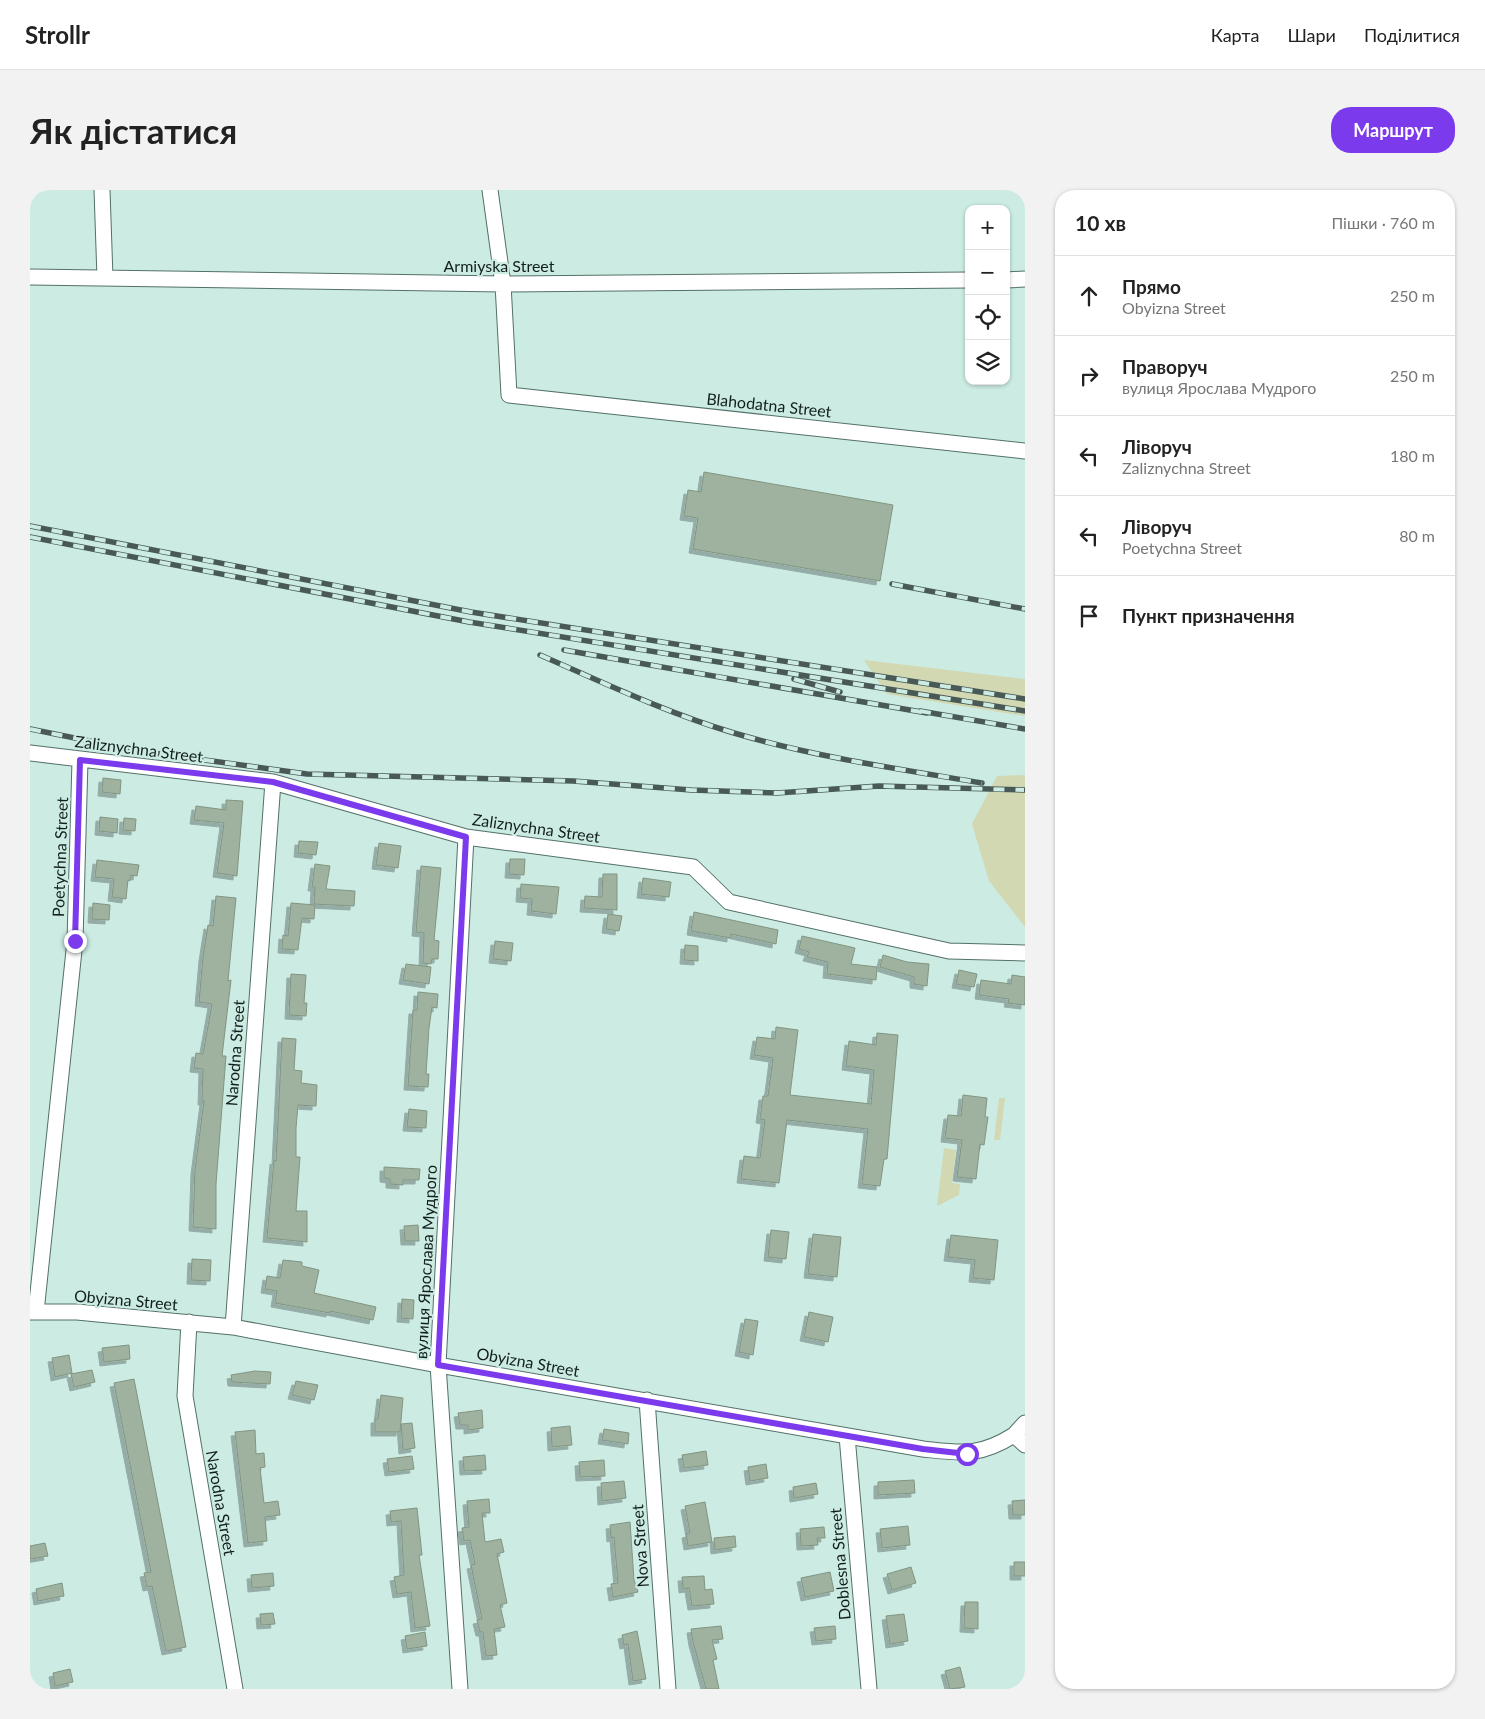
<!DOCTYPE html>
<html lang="uk">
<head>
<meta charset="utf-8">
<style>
  :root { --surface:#fff; --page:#f2f2f2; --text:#222; --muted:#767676; --line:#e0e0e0; --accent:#7c3aed }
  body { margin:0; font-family:Lato,sans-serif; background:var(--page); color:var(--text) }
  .controls { position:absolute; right:15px; top:15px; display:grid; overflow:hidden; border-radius:10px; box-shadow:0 1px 4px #0004 }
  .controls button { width:45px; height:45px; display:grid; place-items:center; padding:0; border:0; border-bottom:1px solid var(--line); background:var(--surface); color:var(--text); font:25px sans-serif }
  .stop { position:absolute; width:15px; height:15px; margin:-11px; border:4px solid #7c3aed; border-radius:50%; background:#fff }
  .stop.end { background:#7c3aed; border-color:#fff; box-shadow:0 1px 5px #0008 }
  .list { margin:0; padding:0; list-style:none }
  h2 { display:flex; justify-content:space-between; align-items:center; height:65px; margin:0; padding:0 20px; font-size:21px }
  h2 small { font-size:16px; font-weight:400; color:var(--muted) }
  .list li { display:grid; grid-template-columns:32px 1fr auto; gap:15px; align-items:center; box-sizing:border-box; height:80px; padding:0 20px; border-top:1px solid var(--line) }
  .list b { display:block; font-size:19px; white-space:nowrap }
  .list p { margin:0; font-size:16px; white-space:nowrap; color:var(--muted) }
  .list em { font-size:16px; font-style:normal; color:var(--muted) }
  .icon { flex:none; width:28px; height:28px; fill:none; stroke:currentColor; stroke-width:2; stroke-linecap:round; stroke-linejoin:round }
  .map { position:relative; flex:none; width:995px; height:1499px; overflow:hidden; border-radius:20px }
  header { display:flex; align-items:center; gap:30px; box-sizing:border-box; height:70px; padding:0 25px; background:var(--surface); border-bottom:1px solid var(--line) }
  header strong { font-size:24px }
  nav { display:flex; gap:28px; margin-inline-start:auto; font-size:18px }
  .intro { display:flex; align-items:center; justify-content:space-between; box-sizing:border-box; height:120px; padding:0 30px }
  h1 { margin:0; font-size:35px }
  .button { padding:12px 22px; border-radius:20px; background:var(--accent); color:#fff; font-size:18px; font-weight:700 }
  main { display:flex; gap:30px; padding:0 30px }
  aside { flex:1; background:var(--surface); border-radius:20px; box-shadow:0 1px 4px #0004 }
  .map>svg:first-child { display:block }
  .green { fill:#d2d8b2 }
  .building { fill:#9eb29f; stroke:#819582; filter:url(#shadow) }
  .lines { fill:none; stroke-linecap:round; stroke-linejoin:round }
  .street-casing { stroke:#537069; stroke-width:17 }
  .street { stroke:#fff; stroke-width:15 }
  .rail-casing { stroke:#495a56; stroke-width:5.5 }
  .rail { stroke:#cbebe3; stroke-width:4; stroke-dasharray:11; stroke-linecap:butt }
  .route { stroke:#7c3aed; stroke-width:6 }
  .labels { text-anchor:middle; stroke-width:4.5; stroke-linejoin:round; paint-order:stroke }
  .street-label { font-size:16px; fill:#131f1c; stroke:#cbebe3 }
</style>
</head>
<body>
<header>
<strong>Strollr</strong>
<nav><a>Карта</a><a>Шари</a><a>Поділитися</a></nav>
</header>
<div class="intro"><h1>Як дістатися</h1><a class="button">Маршрут</a></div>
<main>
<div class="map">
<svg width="995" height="1499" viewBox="0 0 995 1499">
  <defs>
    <filter id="shadow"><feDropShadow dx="-4" dy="4" stdDeviation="0" flood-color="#0004"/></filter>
  </defs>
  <rect width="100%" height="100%" fill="#cbebe3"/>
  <path class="green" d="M834,470l161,19v37l-138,-22z
    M995,585v152l-36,-46 -17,-57 25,-48z
    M969,908h6l-5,42h-6z
    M914,958l12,2 -4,33 8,1 -1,11 -22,11z"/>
  <path class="building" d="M674,282l189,33 -13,76 -187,-32 5,-31 -14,-2 4,-26 13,2z
    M73,588l18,2 -1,14 -18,-2z
    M196,610l17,1 -6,75 -20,-3 7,-50 -30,-3 2,-14 30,4z
    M70,627l18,2 -1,14 -18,-2z
    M94,628l12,1 -1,12 -12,-1z
    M269,651l19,1 -2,13 -18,-2z
    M349,653l22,3 -3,22 -22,-3z
    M480,669h15l-1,16 -15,-1z
    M67,670l42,5 -2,11 -6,-1 -1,6 -2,-1 -2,19 -14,-2 2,-18 -19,-2z
    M285,674l15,2 -4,23 29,2 -1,15 -40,-2 1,-17h-3z
    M391,676l20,2 -7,72 5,1 -1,18h-6l-1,5 -8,-1 1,-30 -8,-1z
    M573,684h14v36l-33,-2 1,-12 17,1z
    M613,688l28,4 -2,15 -28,-3z
    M491,694l38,3 -3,27 -25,-3 1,-12 -12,-1z
    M186,706l20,2 -8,83 3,-1 -9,76h4l-10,128v45l-23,-2 2,-57 9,-69h-2l1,-32 -9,-1 2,-15 7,1 9,-50 -13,-2 4,-45 5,-32 5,1z
    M63,713l17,2 -1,15 -17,-1z
    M261,713l24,2 -1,14 -12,-1 -4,32 -16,-1 1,-14 5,1z
    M664,722l84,18 -2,14 -45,-10v4l-40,-7z
    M578,724l14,2 -3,15 -13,-2z
    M772,746l53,12 -4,16 26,3 -1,13 -49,-6 1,-12 -21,-5 2,-5 -10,-3z
    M465,751l18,2 -2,18 -18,-2z
    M655,755l13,1v15l-14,-1z
    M853,765l24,7 22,2 -2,22 -13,-2v-7l-34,-10z
    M376,774l25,3 -2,17 -26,-4z
    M929,780l18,4 -3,13 -18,-3z
    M261,784l15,1 -2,28h3l-1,13 -17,-1z
    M982,785l13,2v28l-17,-2 1,-4 -30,-4 2,-15 30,4z
    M388,802l20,2 -1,14 -5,-1 -3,21 -3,46h3l-1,13 -20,-1 5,-76h4z
    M746,837l22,3 -8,65 81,9 3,-34 -28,-4 3,-25 27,4 1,-12 21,2 -11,124h-3l-4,27 -18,-2 6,-55 -81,-9 -8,63 -38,-4 3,-23 16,2 5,-38 -5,-1 3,-23h5l5,-38 -19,-3 3,-18 18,2z
    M252,848l14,1 -2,31 8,1 -1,12 16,2 -1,21 -18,-1 -2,23v29h4l-4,54h11v31l-40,-4 7,-78 2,1z
    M933,905l24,3 -2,19h3l-4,28 -4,-1 -4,35 -19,-2 5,-37 -17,-2 3,-23 13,1z
    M379,919l18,2 -1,17 -19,-1z
    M354,977l36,2 -1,11h-16v5l-13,-1v-5l-6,-1z
    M388,1035l1,16h-14l-1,-15z
    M741,1040l18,2 -3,27 -18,-2z
    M783,1044l28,3 -4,40 -29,-3z
    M921,1045l47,5 -4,40 -21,-2 2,-18 -27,-3z
    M162,1069l19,1 -1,21 -19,-1z
    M253,1070l19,2v4l17,4 -5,23 62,14 -3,13 -43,-9v2l-55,-10 2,-12 -12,-2 2,-13 13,2z
    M372,1109l12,1 -1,19 -12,-1z
    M779,1122l24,5 -5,25 -24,-5z
    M715,1129l13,2 -5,34 -14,-3z
    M99,1155l1,14 -26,3 -2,-14z
    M39,1165l3,18 -17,4 -3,-19z
    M62,1180l3,12 -21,5 -3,-13z
    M225,1181l16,1 -1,12 -38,-2 -1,-7z
    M104,1189l52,268 -20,4 -14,-65 -5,1 -3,-14 7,-1 -37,-189z
    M266,1191l22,4 -4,15 -22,-5z
    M351,1205l22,3 -3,34h-25v-13h3z
    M452,1220l1,18 -15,2v-5h-8l-2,-12z
    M382,1233l3,25 -12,2 -2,-26z
    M540,1236l2,19 -20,2 -1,-19z
    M574,1239l25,4 -1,11 -26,-4z
    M225,1240l1,24 8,-1 1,14 -5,1 4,35 14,-2 2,14 -15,2 2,24 -19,2 -13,-111z
    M676,1261l2,14 -24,3 -2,-13z
    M455,1265l1,15 -22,1 -1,-14z
    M382,1266l2,13 -25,3 -2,-13z
    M574,1270l1,16 -25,1 -1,-15z
    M736,1274l2,14 -18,3 -2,-14z
    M884,1290l1,13 -37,2v-13z
    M594,1291l2,17 -24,3 -1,-18z
    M786,1293l2,11 -24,4 -1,-11z
    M459,1309l1,14h-8l3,29 16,-3 3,13 -7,2 10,49 -7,2 5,22 -11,2 3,26 -11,1 -3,-24h-3l-3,-12 5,-1 -11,-54 4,-1 -5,-24 -6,1 -2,-13 7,-1 -2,-26z
    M995,1310v15h-12l-1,-14z
    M675,1312l7,40 -24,4 -2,-12 4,-1 -5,-27z
    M387,1318l5,47h-3l11,71 -15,2 -4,-36 -14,2 -3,-17 10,-2 -3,-54 -10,1 -1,-11z
    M600,1332l4,58 4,12 -25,5 -2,-13 7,-1 -4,-46 -3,1 -1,-13z
    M878,1336l2,19 -28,3 -2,-19z
    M794,1337l1,11h-8l1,7 -17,1 -1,-17z
    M705,1346l1,11 -21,3 -1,-12z
    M15,1353l3,13 -18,3v-13z
    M984,1372h11v14h-11z
    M881,1377l5,16 -24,7 -5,-16z
    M800,1382l4,19 -29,6 -4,-19z
    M243,1383l1,13 -22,2 -1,-13z
    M674,1386l1,14 7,-1 2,15 -22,2 -3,-18 -6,1 -1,-12z
    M32,1393l2,13 -26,5 -2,-12z
    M935,1412h13v27l-14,-1z
    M243,1423l2,11 -14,1 -1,-11z
    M874,1424l4,27 -18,3 -4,-28z
    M691,1436l2,13 -11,1 5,19 -4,1 6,29h-13l-13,-47 -2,-13z
    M805,1436l1,13 -20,2 -2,-13z
    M607,1441l9,48 -13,2 -5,-37 -4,1 -2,-10z
    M395,1442l2,14 -20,3 -2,-13z
    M930,1477l5,20 -15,2 -5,-18z
    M40,1479l3,13 -18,4 -2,-13z"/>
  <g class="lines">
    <defs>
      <path id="street" d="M72,0l3,88
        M460,0l13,94 6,111 516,56
        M0,87l473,7 466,-4
        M976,90l19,-1
        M0,563l243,29 193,55 227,30 36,35 220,49 76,2
        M0,1122h47l156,15 205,38 485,84c39,4 56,8 91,-14
        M6,1122l39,-371 5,-181
        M159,1132l-4,74 50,293
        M203,1137l40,-545
        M617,1210l21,289
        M995,1233l-11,12 11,10
        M817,1246l22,253
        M430,1499l-22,-324 28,-528"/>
    </defs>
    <use href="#street" class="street-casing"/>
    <use href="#street" class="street"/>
    <defs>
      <path id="rail" d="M0,336l441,86 554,87
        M0,347l439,85 556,89
        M862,394l133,25
        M534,460l363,63
        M510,465c64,28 127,58 194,78 81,24 165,36 248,50
        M764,489l46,13
        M890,521l105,18
        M0,539l109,22 168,23 266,7 118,9 86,3 102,-7 145,4"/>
    </defs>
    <use href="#rail" class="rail-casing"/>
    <use href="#rail" class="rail"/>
  </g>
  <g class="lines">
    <path class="route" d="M45,751l5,-181 193,22 193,55 -28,528 485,84 44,5"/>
  </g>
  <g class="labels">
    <g class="street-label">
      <text x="469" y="82">Armiyska Street</text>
      <text transform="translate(739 215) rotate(6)" y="6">Blahodatna Street</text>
      <text transform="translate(109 559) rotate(7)" y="6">Zaliznychna Street</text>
      <text transform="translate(506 638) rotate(8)" y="6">Zaliznychna Street</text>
      <text transform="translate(30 667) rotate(-88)" y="6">Poetychna Street</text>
      <text transform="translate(205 863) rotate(-86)" y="6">Narodna Street</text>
      <text transform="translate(396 1072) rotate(-87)" y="6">вулиця Ярослава Мудрого</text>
      <text transform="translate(96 1110) rotate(5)" y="6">Obyizna Street</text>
      <text transform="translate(498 1172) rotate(10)" y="6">Obyizna Street</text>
      <text transform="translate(191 1313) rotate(80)" y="6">Narodna Street</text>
      <text transform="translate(610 1356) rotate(-94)" y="6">Nova Street</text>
      <text transform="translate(810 1374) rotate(-95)" y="6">Doblesna Street</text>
    </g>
  </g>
</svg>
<div class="controls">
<button>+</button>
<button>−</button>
<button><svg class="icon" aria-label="locate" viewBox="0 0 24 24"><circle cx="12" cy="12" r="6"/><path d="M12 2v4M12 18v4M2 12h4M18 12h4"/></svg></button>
<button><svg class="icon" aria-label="layers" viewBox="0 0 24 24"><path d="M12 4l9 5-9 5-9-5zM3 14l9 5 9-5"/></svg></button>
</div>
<div class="stop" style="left:937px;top:1264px"></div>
<div class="stop end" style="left:45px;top:751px"></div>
</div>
<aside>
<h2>10 хв<small>Пішки · 760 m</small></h2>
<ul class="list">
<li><svg class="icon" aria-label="ahead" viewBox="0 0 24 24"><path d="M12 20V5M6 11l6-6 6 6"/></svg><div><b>Прямо</b><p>Obyizna Street</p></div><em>250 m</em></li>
<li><svg class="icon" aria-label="right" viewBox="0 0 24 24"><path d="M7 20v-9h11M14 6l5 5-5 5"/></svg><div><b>Праворуч</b><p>вулиця Ярослава Мудрого</p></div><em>250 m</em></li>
<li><svg class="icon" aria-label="left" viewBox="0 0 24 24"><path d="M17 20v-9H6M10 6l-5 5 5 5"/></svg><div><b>Ліворуч</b><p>Zaliznychna Street</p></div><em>180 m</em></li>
<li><svg class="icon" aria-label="left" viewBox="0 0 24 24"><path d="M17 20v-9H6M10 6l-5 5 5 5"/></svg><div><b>Ліворуч</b><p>Poetychna Street</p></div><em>80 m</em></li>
<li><svg class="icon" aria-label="arrive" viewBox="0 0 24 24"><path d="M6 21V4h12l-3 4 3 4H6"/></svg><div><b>Пункт призначення</b></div></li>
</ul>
</aside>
</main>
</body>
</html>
